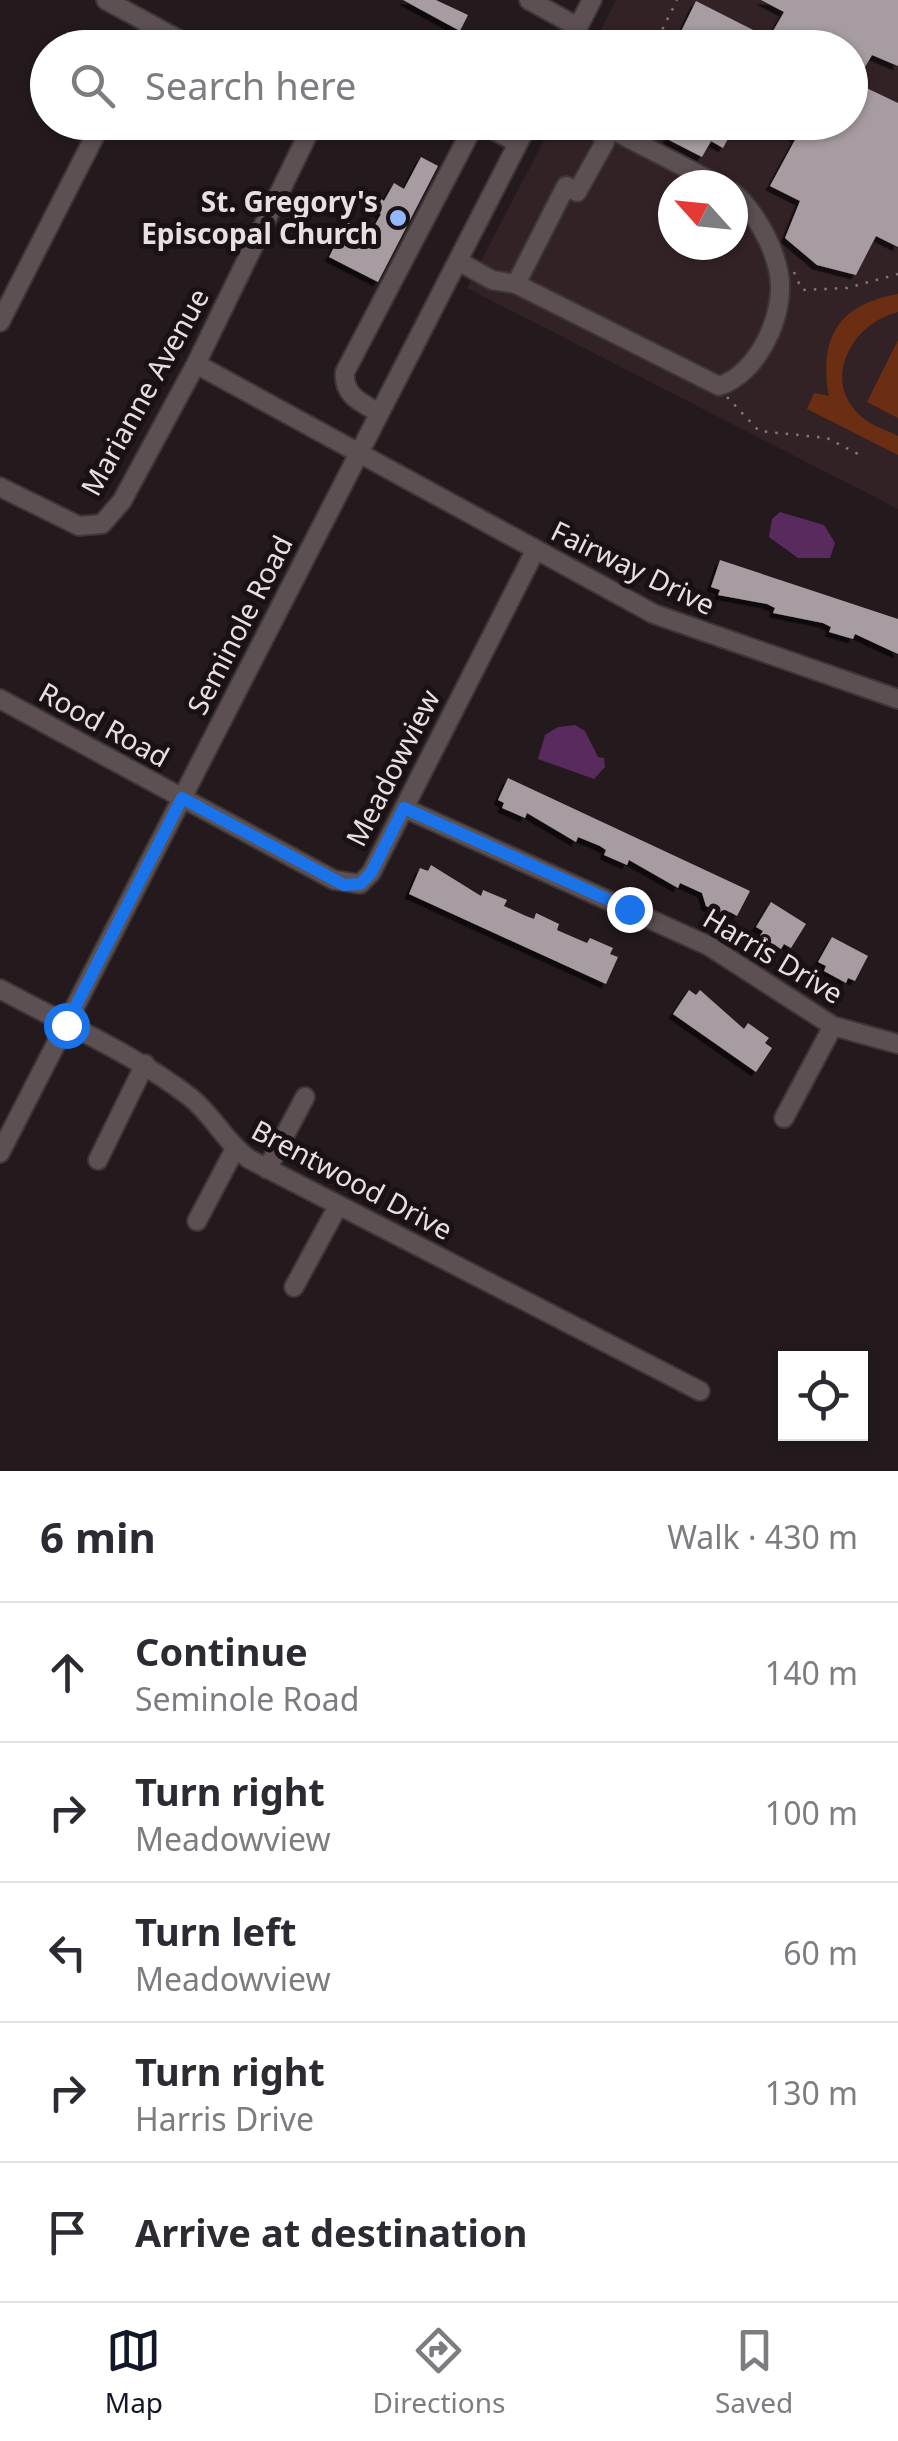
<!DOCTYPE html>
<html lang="en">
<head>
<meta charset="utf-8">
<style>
  :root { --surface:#fff; --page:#f7f7f7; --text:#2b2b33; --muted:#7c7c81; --line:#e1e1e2; --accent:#111827 }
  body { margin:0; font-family:"Noto Sans",sans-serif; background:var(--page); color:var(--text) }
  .controls { position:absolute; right:30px; bottom:30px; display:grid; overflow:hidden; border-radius:0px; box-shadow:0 2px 8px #0004 }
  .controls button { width:90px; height:90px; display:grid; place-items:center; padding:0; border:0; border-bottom:2px solid var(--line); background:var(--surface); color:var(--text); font:50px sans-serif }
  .compass { position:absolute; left:658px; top:170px; width:90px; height:90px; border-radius:50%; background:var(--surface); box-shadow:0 2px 8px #0004; rotate:297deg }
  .stop { position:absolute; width:30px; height:30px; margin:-22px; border:8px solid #1a73e8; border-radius:50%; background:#fff }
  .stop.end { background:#1a73e8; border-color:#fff; box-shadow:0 2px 10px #0008 }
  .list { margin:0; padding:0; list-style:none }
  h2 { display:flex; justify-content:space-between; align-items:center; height:130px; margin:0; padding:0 40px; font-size:42px }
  h2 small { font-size:32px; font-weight:400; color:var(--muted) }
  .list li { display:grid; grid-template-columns:65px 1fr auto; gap:30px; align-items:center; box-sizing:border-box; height:140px; padding:0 40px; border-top:2px solid var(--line) }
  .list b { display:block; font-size:38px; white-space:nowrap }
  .list p { margin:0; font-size:32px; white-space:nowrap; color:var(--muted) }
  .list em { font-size:32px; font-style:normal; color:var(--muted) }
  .icon { flex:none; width:55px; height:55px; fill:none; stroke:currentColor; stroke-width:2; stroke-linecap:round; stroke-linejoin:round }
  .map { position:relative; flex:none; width:898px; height:1471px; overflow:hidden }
  .search { position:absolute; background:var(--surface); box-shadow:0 2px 8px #0004; left:30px; right:30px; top:30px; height:110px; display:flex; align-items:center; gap:25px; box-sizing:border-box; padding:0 35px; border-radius:55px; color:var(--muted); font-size:38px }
  .sheet { height:830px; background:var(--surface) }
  nav { display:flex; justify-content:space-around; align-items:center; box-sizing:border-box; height:140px; border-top:2px solid var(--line); background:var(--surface); font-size:28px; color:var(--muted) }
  nav a { display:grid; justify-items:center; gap:5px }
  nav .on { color:var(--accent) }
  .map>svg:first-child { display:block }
  .built { fill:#322226; fill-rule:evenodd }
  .green { fill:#6c2e13 }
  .water { fill:#582a5e }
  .building { fill:#a79ca2; filter:url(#shadow) }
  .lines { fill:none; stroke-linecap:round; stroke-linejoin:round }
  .minor-casing { stroke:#3d3637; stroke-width:22 }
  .path { stroke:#807779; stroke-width:2.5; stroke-dasharray:2.5 8; stroke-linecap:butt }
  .minor { stroke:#5c5053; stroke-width:18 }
  .route { stroke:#1a73e8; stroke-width:12 }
  .poi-dot { fill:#94b7fd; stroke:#1a1114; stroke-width:4 }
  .labels { text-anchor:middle; stroke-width:10; stroke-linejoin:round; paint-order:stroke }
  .poi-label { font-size:28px; font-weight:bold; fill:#e7e0e1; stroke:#1a1114; text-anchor:end }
  .street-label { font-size:28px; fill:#e7e0e1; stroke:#1a1114 }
</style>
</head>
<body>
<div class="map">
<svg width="898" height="1471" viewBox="0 0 898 1471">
  <defs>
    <filter id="shadow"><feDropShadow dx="-4.5" dy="4.5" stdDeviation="0" flood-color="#0009"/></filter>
  </defs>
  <rect width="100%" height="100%" fill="#241a1d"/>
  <path class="built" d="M616,0h282v509l-431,-221 86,-165 297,-1v-74l-258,-1zM673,185h60v60h-60z"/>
  <path class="green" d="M898,294v18c-46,11 -79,69 -35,106 9,8 24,12 35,18v19l-91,-46 7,-16 15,3c-10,-59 9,-91 69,-102z
    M898,340v78l-31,-16z"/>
  <path class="water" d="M780,512l44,13 11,18 -5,15h-32l-29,-21 3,-18z
    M575,725l10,6 13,26 6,1 1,9 -11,12 -56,-20 7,-24 13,-8z"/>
  <path class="building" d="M403,0h33l32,15 -8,16z
    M761,0h137v66l-26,-11 -16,28 42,20v144l-22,-11 -20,39 -39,-10 -32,-27 15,-37 -30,-15 26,-48 -32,-16h86v-74h-177l23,-47 73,37 15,-26z
    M675,122h62l-14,26 -12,-7 -9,16 -35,-18z
    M421,157l17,9 -60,116 -49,-25 18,-35 23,12 11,-20 -9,-5 6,-12 6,4 10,-18 10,6z
    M720,560l178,59v35l-43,-20 -2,5 -24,-7 2,-5 -8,-4 -50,-10 2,-5 -8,-4 -49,-9 2,-5 -9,-3z
    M508,778l242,113 -13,25 -7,-4 -2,5 -22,-11 -4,-13 -22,-10 -2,5 -49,-28 -2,5 -23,-10 2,-5 -6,-4 -22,-9 -2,5 -49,-29 -2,5 -23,-10 2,-5 -6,-3z
    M431,865l50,31 2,-6 24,10 -3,6 22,10 8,3 2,-6 23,11 -2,6 16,7 14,6 3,-5 23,10 -3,6 8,3 -12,27 -197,-90 11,-26 8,3z
    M771,902l35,22 -15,24 -7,-4 -3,5 -21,-13 3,-5 -7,-4z
    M832,937l36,19 -13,25 -7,-3 -2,5 -22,-12 2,-5 -8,-4z
    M689,990l7,5 4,-5 44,39 4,-6 21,15 -4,5 7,5 -16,24 -83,-58z"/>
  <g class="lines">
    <defs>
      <path id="minor" d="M106,0l88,48
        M529,0l49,27
        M140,48l11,-22
        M567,48l25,-48
        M597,122l122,63
        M458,261l34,19 24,4 203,102c39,-12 67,-72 60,-112 -5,-28 -24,-63 -46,-82
        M516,284l50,-98 11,6 28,-50 -9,-20
        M0,322l102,-200
        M196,364l458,250 244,85
        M379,413c-18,-11 -36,-17 -34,-41l126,-241 15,-5 32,17
        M0,487l79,39 23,-2 20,-23 74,-137 113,-232 -3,-10
        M0,699l334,181 26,4 11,-11 164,-322
        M404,808l305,138 124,80 65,18
        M0,989c64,35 133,64 190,108 23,18 35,45 59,62l451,232
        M784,1118l49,-92
        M0,1153l529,-1031
        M98,1160l47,-96
        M267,1169l38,-72
        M197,1221l38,-72
        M294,1287l44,-81"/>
    </defs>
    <use href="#minor" class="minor-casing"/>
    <path class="path" d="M653,48l24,-48
      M794,272l8,18 45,-2 51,-14
      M727,397l32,34 68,7 31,16"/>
    <use href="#minor" class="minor"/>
  </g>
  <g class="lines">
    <path class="route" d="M66,1025l116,-227 162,87 16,-1 11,-11 33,-65 225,101"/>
  </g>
  <circle class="poi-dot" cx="398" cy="218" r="10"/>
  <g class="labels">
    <g class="poi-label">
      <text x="378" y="212">St. Gregory's<tspan x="378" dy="32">Episcopal Church</tspan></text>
    </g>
    <g class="street-label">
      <text transform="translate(145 392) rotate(-61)" y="10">Marianne Avenue</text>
      <text transform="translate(633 568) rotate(26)" y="10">Fairway Drive</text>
      <text transform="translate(240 625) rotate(-63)" y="10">Seminole Road</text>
      <text transform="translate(104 725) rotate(29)" y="10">Rood Road</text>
      <text transform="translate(393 768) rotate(-63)" y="10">Meadowview</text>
      <text transform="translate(773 956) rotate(31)" y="10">Harris Drive</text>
      <text transform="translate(352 1180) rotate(28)" y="10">Brentwood Drive</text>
    </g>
  </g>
</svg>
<div class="controls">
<button><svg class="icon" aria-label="locate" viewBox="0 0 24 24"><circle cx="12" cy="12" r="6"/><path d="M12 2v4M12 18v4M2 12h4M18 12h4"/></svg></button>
</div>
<svg class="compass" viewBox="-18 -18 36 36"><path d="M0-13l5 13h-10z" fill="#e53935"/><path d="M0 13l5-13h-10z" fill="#7c7c81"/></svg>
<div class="stop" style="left:66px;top:1025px"></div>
<div class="stop end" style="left:629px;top:909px"></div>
<div class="search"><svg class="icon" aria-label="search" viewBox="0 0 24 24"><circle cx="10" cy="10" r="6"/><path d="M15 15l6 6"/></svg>Search here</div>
</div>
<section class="sheet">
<h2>6 min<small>Walk · 430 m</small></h2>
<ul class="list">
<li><svg class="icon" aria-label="ahead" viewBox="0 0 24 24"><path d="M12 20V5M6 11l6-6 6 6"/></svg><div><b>Continue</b><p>Seminole Road</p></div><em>140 m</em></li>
<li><svg class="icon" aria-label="right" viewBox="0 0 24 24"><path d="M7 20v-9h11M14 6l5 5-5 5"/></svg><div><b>Turn right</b><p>Meadowview</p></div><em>100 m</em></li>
<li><svg class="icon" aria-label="left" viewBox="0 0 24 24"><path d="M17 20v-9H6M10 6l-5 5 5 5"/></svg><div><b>Turn left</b><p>Meadowview</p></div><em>60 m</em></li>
<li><svg class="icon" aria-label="right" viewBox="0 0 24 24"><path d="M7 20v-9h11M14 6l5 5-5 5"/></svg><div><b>Turn right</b><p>Harris Drive</p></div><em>130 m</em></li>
<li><svg class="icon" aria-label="arrive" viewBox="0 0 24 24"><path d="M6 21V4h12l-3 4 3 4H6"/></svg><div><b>Arrive at destination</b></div></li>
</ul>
</section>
<nav>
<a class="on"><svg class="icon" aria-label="map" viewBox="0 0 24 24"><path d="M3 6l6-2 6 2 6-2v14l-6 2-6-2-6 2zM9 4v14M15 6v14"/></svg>Map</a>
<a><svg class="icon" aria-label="directions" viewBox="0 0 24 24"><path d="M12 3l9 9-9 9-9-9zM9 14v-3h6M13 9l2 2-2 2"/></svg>Directions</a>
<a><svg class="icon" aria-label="saved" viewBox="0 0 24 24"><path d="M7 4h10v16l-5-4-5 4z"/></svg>Saved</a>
</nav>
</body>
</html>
